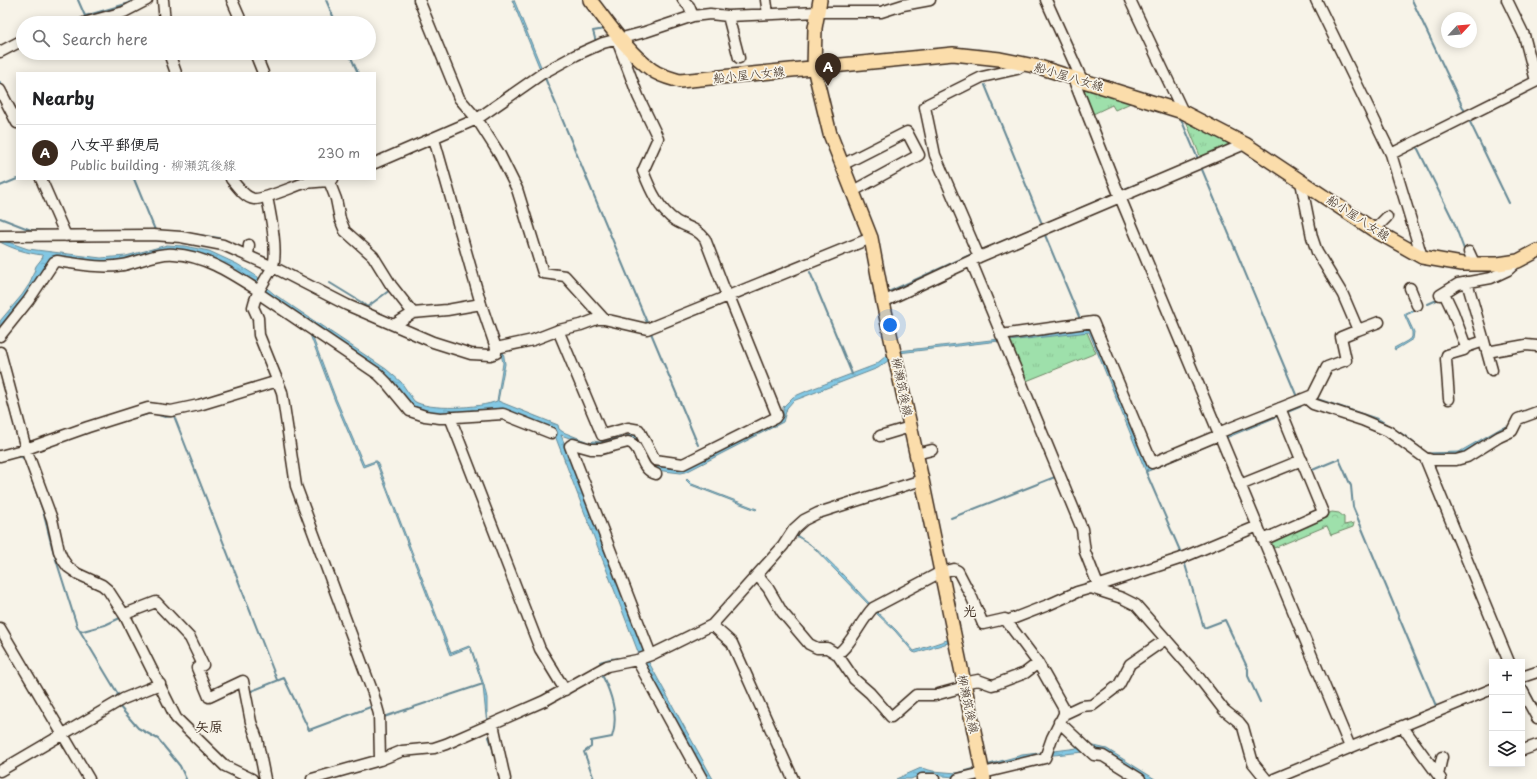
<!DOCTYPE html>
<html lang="en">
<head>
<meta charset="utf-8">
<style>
  :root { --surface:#fff; --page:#f2f2f2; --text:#202124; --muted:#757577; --line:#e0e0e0; --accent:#3b2a1e }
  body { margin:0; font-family:"Playpen Sans","Klee One",sans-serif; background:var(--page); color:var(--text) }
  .controls { position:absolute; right:12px; bottom:12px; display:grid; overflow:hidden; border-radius:0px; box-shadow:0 2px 10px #0003 }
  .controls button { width:36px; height:36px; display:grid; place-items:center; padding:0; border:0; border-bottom:1px solid var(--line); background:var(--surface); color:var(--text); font:20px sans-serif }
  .compass { position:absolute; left:1441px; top:12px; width:36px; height:36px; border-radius:50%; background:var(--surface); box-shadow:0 2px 10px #0003; rotate:64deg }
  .you { position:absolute; left:890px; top:325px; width:14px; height:14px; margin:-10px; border:3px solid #fff; border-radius:50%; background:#1a73e8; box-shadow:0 0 0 6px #1a73e833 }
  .badge { display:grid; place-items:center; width:26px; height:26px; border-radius:50%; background:var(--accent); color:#fff; font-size:13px; font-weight:700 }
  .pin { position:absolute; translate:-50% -33px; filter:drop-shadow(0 1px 2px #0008) }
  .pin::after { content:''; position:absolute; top:21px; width:14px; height:12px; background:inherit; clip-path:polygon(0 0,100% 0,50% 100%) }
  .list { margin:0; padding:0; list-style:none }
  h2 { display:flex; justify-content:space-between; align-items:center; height:52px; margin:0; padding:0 16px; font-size:17px }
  h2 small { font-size:13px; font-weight:400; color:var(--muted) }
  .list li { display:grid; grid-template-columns:26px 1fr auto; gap:12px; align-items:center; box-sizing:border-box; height:56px; padding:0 16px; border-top:1px solid var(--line) }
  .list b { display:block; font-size:15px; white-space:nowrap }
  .list p { margin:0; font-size:13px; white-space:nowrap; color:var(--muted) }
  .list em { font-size:13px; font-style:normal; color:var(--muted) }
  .icon { flex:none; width:22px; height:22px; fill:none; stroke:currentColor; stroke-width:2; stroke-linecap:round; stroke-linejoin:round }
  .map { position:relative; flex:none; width:1537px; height:779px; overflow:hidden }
  .search { position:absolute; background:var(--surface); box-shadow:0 2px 10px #0003; left:16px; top:16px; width:360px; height:44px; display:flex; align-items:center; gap:10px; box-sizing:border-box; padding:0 14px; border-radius:22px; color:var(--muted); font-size:15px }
  .panel { position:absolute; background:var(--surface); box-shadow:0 2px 10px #0003; left:16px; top:72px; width:360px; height:108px; border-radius:0px }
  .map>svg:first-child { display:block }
  .grass { fill:url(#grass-tufts); stroke:#6c8564 }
  .forest { fill:url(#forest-crowns); stroke:#6c8564 }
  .water { fill:url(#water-ripples); stroke:#668995 }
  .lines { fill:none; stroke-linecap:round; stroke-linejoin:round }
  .stream { stroke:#668995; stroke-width:2 }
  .minor-casing { stroke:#3b2a1e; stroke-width:13 }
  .major-casing { stroke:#3b2a1e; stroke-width:16 }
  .minor { stroke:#f7f3e8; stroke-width:10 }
  .major { stroke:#fbddab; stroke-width:13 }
  .labels { text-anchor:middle; stroke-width:3.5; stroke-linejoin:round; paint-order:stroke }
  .street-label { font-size:12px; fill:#3b2a1e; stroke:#f7f3e8 }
  .quarter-label { font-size:14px; font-weight:bold; fill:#3b2a1e; stroke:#f7f3e8 }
</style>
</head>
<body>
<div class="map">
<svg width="1537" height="779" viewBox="0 0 1537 779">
  <defs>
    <pattern id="grass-tufts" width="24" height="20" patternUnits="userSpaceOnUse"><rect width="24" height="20" fill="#9ee0ab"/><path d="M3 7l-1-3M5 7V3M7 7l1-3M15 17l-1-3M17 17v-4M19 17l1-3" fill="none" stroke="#89c093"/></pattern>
    <pattern id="forest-crowns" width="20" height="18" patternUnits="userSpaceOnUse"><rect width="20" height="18" fill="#9ee0ab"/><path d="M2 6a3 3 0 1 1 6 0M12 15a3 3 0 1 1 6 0" fill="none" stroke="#89c093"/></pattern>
    <pattern id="water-ripples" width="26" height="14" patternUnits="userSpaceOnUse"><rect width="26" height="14" fill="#83c8e4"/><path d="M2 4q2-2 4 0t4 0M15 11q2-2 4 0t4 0" fill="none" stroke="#72acc3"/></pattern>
  </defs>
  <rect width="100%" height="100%" fill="#f7f3e8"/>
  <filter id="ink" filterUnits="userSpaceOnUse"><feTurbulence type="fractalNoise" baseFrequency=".025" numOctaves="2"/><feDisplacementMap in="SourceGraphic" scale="8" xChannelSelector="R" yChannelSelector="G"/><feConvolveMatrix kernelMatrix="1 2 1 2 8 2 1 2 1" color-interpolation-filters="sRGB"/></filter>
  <g filter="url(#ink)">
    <path class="grass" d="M1078,83l57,18 -20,9 -3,-5 -21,10z
      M1188,121l46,21 -5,4 -28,12 -14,-34z
      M1086,330l10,23 -72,29 -17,-41z"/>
    <path class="forest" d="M1332,512l7,1 5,4v8l10,-2 -1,4 -22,8 -4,-9 -3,1 -50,21 -4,-9z"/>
    <path class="water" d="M512,0h2l28,69h-2z
      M0,237l8,5 20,7 73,9 25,-2 41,-11 17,1 25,5 28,13 21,13 2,5 14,12 112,75 15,13 13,19c14,10 67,7 83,0l6,-38 -3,-14 32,-5 24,-8v1l-22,8 -31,5 2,14 -7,37 60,24 1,4 4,3 28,11 2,-2 7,1 34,-8 5,5 14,25 6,3 27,1 94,-48 3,-3v-10l10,-10 16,-7 66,-25 16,-13 108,-13v2l-100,12 -21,15 -85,33 -6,7 -4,14 -97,50 -5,1 -26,-3 -8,-4 -14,-28 -30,7 -11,1 -31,-11 86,224 66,120h-7l-66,-122 -86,-224 -3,-3 -46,-18 -9,-2c-20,1 -68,8 -83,-4 -6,-4 -10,-11 -14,-17 -4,-5 -8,-10 -12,-14l-101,-66 -17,-13 -16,-14 -18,-11 -31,-15 -33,-5c-22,5 -43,12 -65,12 -17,1 -33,-3 -50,-5 -4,2 -7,4 -8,7l1,1c-16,22 -30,45 -49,66v-11l22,-26 8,-12 6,-17 7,-9 -1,-2c-15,-2 -29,-6 -42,-13z
      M1421,306l1,2 -16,7 8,17 -1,7 -18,11 -1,-2 13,-7 5,-4v-5l-8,-18z
      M1090,328l58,138 68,-27 1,3 -71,30 -57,-140 -81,9 -1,-3z
      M309,332l2,1 25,66 28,66 11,-4h2l74,192 18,-7 2,1 13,38 3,13v16l13,65 -9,-35 -3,-8 2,-1 -4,-19 -3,-30 -13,-39 -20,8 -74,-193 -13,5 -28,-66z
      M1316,398l63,21 27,17 21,17 32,-1 42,-24 6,-2 1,3 -48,26 -32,1 -115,-57z
      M1300,404l1,3 -75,31 -1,-3z
      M687,479l5,5 65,25 -1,1 -65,-25 -5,-5z
      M795,534c30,18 52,46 76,71l-1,1 -60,-62 -16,-9z
      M876,611l20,19 18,21 36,-12 1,3 -35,11 -3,-1 -18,-21 -20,-19z
      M1094,746l13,3 48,30h-8l-31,-20 -22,-8 -60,6 -80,20 -32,-3 -11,5h-15l25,-11 12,3 24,2 65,-18z"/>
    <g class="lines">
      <path class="stream" d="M78,0l7,16 41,-12 8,-4
        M326,0l10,23
        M1412,0l54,114
        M596,42l-3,-11 12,-2
        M349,53l9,20
        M545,78l103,247
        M0,82l3,5
        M985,85l57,139
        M1181,119l17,40 -2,1
        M1469,120l40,83
        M1416,145l37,75 12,32
        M1201,167l96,230
        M134,179l21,51
        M0,186l17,-7
        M1122,190l33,-13
        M0,218l31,12 23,1
        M67,229l1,1h36
        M150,230l30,2
        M192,234l27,4
        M1045,235l35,84
        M980,251l134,-57
        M810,272l42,102
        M330,283l31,19 6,5 23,-17
        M886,293l86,-39
        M1428,304l11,-5
        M651,333l47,112
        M155,414l10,3 9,-1 103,264
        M134,418l17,-5
        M18,456l6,2 19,53 9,36 25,79 41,68 -4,5
        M1147,470l-1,2 35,81 3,-2
        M1310,470v1l29,-12 12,27 2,21 83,199
        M951,518l104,-41 1,2
        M1078,531l1,9
        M1184,561l20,67 21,-8 23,49v7l12,26
        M80,630l3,1 22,-6 15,-7
        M600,662l10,-3 12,-1
        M1523,680l14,27
        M249,692l35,-14 25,52 64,-24
        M119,706l19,22 20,11 22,27 6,13
        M383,715l1,2 99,-33
        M594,779l-10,-27 7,-5v-6l21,-4c7,-21 -1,-45 -11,-64"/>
      <defs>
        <path id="minor" d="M163,0l2,23
          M232,0l10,23
          M419,0l40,98 18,21 23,36 17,34 26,84 22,3 39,43
          M683,0l6,6 4,10
          M766,0l2,14
          M1046,0l36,80
          M1130,0l53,112
          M1316,0l75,154 31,103
          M1507,0l17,35 12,46
          M728,16l11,42
          M84,23l40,-11 23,-12
          M617,40l21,56 20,42 -15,33c7,18 16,39 33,50 10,6 21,7 29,18l22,57
          M0,52l23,-12
          M169,53l7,20
          M255,53l8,20
          M1073,78l47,119 230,550
          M0,90l17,33
          M1391,154l146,-73
          M375,163l102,-44 66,-46 33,-18 27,-12 42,-11 48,-16 17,-2 18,2 90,-4h63l22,-7 27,-5
          M842,165l65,-33 12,23 -66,36
          M41,179l25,57
          M231,179c6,7 14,19 23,20 10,1 40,-13 51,-16 10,-2 19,0 28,-4
          M329,181l7,18 4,20 5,12 28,25 18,29 22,28 34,-3 34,-6
          M267,197c3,15 12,57 5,71 -7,13 -16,24 -19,39l5,11 1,17 23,57 14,94 77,207 6,21 1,46
          M1374,230l13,-13
          M0,236l153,-1 28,2 42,8 50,22 74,38 86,37 38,12 19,1 6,-2v-5l-15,-44 -47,-165
          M1469,252l6,13
          M248,256l1,-11
          M979,257l-44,-102 -10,-48 3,-3 54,-27 35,-8 8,-5
          M971,261l111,268 3,23 13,33
          M1467,282l17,59
          M1410,288l7,17
          M258,293l120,81 8,8 24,29 15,5 15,2 63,-4 48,19
          M1444,293l9,19 13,35 -2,3 -17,5 -1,4 3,40
          M1440,295l18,-11 33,-6 17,-8 10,-9
          M883,302l96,-45 266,-113
          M394,325l19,-12
          M558,330l44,105 26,-7 11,2 16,30 28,4 92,-46 2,-3 -48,-119
          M1358,330l21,-8
          M1001,335l92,-13 59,141 67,-28
          M0,336l28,-35 26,-39 3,-1c22,3 45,8 66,4 16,-3 36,-13 51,-11 32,2 58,20 85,37
          M1466,347l18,-6 8,29
          M496,348l37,-8 26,-10 22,-5 16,-6h7l43,10 224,-91
          M0,352l26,97 26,70 7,32 4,9 5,7 10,7 24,11 6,5 17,26 51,102 49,48 27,13
          M1487,352l39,-7 11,1
          M1307,399l6,5 49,16 26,11 37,27 7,2h24l11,-3 32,-20 13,-6 6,-12 19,-7
          M450,417l90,232 25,41
          M1218,433l95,-38 14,-28 19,-7 -5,-23 17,-7 -15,-35 -26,-43 -5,-15 -11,-55
          M880,436l30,-9
          M916,454l16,-4
          M0,456l26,-7 62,-22 60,-19 23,3 28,-6 79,-24
          M1425,458l84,204
          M1240,485l62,-25
          M1263,540l60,-27 -43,-105
          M757,575l11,13 14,24 27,32 8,4h10l10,6 17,25 16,14 21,24 25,-22h19l29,-8
          M1091,588l31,10 14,7 61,70 27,35 15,12 4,5 10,36 13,16
          M125,614l31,-12 34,36 13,27 -6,3 12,29 34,-16 8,41 6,17 8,40
          M1007,621l41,-16 29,-13 14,-4 88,-29 79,-33
          M712,625l20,18 61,136
          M0,628l89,151
          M837,654c12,-6 25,-35 36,-46l68,-36 13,-3 4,2 14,27 11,26 22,-5 33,44 26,46v5l-12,24 -7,20 -87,21
          M651,655l-81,-209 3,-2 18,5h10l27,-7c15,4 10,27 28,32
          M637,660l65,119
          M1522,677l15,-5
          M963,683l15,-3 14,5 4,-1 29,-11 13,-10
          M1522,690l15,28
          M1064,714l17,-8 12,-1 26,-20 11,-21 36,-25
          M1059,722l35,33 9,1 37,23
          M493,724l12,55
          M1402,726l39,53
          M1523,750l14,-5
          M0,771l123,-72 37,-15
          M1438,775l4,-18
          M312,779l68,-19 22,-9 32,-3 12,-4 98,-43 63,-35 30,-6 14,-5 61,-30 71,-79 11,-17 10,-9 14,-7 104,-33
          M922,779h12
          M1274,779l218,-90"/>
        <path id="major" d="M590,0c18,23 38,53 62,70 8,6 18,8 28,11l273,-27 47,5 39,8 144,45 62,32 129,86 48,27 40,7h36l20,-3 19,-10
          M820,0l-5,28 -1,40 16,66 41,104 12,64 39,178 62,299"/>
      </defs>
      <use href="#minor" class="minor-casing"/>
      <use href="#major" class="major-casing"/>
      <use href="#minor" class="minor"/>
      <use href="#major" class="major"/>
    </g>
  </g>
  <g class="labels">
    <g class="street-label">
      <text transform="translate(749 75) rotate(-6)" y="4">船小屋八女線</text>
      <text transform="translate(1069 77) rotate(17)" y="4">船小屋八女線</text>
      <text transform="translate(1358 218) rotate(33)" y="4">船小屋八女線</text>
      <text transform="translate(902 387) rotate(78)" y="4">柳瀬筑後線</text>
      <text transform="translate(968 704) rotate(78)" y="4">柳瀬筑後線</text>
    </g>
    <g class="quarter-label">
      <text x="970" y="616">光</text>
      <text x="209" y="732">矢原</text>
    </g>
  </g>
</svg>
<div class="controls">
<button>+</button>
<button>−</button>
<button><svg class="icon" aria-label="layers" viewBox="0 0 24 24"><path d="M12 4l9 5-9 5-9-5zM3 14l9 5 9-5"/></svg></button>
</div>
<svg class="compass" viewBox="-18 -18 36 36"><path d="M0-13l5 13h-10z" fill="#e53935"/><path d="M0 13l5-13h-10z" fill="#757577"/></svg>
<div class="you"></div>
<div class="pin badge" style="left:828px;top:86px">A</div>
<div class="search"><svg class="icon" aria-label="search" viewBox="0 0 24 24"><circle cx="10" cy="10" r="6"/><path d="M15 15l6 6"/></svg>Search here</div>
<section class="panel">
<h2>Nearby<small></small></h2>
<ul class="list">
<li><span class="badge">A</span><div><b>八女平郵便局</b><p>Public building · 柳瀬筑後線</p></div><em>230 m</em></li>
</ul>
</section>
</div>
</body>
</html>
